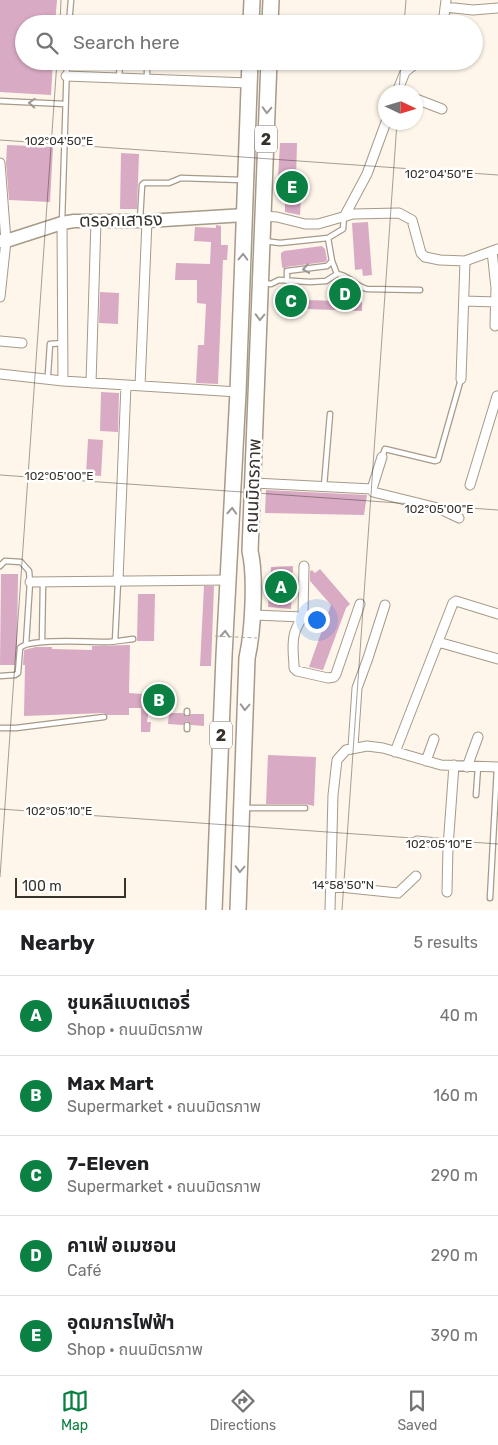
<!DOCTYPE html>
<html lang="en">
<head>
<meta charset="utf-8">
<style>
  :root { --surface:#fff; --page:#f2f2f2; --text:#202124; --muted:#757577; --line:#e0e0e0; --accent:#0b8043 }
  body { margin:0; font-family:Rubik,"Noto Sans Thai",sans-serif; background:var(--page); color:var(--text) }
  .compass { position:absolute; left:378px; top:85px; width:45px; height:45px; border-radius:50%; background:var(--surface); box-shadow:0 1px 4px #0004; rotate:94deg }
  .scale { position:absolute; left:15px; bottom:12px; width:111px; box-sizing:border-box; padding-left:5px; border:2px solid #37322b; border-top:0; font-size:14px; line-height:18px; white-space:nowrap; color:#37322b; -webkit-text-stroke:4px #fff; paint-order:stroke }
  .you { position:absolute; left:316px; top:619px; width:18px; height:18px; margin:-12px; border:4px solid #fff; border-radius:50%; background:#1a73e8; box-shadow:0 0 0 8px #1a73e833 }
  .badge { display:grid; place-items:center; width:32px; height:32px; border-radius:50%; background:var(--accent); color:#fff; font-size:16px; font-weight:700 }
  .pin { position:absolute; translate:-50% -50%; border:2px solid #fff; box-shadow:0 1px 5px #0006 }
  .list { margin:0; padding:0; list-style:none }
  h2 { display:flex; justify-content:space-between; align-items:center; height:65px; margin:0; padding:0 20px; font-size:21px }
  h2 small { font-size:16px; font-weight:400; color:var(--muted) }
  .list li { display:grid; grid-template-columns:32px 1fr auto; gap:15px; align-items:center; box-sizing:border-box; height:80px; padding:0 20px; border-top:1px solid var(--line) }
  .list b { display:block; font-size:19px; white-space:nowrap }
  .list p { margin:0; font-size:16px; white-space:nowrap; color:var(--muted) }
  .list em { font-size:16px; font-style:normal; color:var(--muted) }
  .icon { flex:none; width:28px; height:28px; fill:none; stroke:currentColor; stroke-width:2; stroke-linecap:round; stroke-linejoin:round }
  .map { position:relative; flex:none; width:498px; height:910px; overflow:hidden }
  .search { position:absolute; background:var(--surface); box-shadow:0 1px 4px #0004; left:15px; right:15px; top:15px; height:55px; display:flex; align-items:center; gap:12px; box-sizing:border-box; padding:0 18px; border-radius:28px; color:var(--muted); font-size:19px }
  .sheet { height:465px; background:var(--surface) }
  nav { display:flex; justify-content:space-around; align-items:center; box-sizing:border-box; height:70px; border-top:1px solid var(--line); background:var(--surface); font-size:14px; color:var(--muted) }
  nav a { display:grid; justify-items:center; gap:2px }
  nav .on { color:var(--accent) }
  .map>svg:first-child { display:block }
  .building { fill:#d9aac4 }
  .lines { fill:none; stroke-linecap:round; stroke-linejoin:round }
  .lane-casing { stroke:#a69a89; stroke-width:7 }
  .street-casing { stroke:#a69a89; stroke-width:11 }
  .secondary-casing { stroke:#a69a89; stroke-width:15 }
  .highway-casing { stroke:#a69a89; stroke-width:18 }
  .lane { stroke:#fff; stroke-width:4.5 }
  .street { stroke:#fff; stroke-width:9 }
  .secondary { stroke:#fff; stroke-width:12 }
  .highway { stroke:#fff; stroke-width:15 }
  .path-bridge { stroke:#b1aaa0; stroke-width:1; stroke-dasharray:4 2.5; stroke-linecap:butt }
  .oneway { stroke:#9b9895 }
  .ticks { fill:none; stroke:#37322b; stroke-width:1; stroke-opacity:0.45 }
  .labels { text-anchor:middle; stroke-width:5; stroke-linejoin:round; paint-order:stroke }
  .shield { fill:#fff; stroke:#73706b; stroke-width:1 }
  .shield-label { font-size:16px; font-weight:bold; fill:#37322b }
  .street-label { font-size:18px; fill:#37322b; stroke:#fff }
  .ticks-label { font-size:12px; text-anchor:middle; fill:#37322b; stroke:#fff; stroke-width:5; stroke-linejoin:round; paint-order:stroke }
</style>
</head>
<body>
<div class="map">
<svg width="498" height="910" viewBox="0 0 498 910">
  <rect width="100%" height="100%" fill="#fef6ea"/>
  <path class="building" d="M0,0h57l-2,24h-31v37h29l-2,34 -51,-3z
    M280,143h17l-1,36h11v18h-6l-1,18 -15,-3v-16h-8z
    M7,145l46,2 -3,55 -41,-2 -3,-37z
    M121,153l18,1 -2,55h-17z
    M368,222l4,53 -9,1 -1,-7 -7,1 -3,-47z
    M216,225l5,1v19h7l-1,15h-4l-5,124 -22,-1 2,-38h6l2,-41 -9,-1v-23h-22l1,-17 34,1 1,-22 -17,-1 1,-14 21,1z
    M322,246l3,3 2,11 -2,2 -39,5 -2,2 -2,-2 -1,-10v-4l3,-2z
    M337,290h17v11l8,1v9l-83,-3 1,-15 27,1v6l30,1z
    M100,292l19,1 -1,31 -19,-1z
    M101,392l18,1 -1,39 -18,-1z
    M88,439l15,1 -2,36 -15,-1z
    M266,490l101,5 -3,20 -99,-2z
    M293,566l-2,43 -23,-2 3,-40z
    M320,569l30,35 -4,4 -23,62 -14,-3 22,-62 -21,-24v-10l2,-1 3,3z
    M1,574h17l-1,71 -2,20h-15z
    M204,586h10l-3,80h-11z
    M138,594h17l-1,47h-17z
    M130,645l-1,48 42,3 -1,9 -20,-2 -3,19h4l-1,10h-9v-24h-12v7h-22l-3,-2 -80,3 1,-51h-2l1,-15 12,-3h16v2l40,1v-4z
    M169,713h14l4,4 4,-3h13v12l-13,-1 -4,-4 -2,1 -2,3 -15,-1z
    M268,755l48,2 -2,49 -9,-2h-39z"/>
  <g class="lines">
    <defs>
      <path id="lane" d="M69,24l2,-24
        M122,24l1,-3 24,3
        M119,78l1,-17
        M147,79v-18
        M0,101l65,3
        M140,220l2,-35 2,-2h25l12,-5 61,2
        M62,222l5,-161
        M328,238l15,-9 1,-12
        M264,241l16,2 48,-5 4,23 5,13 -11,7 -16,1 -31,-2 -8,4 -7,-1
        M337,274c12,1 18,12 30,15l53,1
        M287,281v-10l40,-5 5,-5
        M48,374l2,-30 13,-1
        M382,457l3,-8 50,12 3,-1 23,-81
        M324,486l6,-72
        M0,566l5,-5 16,1 8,9 1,11 -4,62
        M115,641l3,-59
        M42,642l1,-59
        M0,676l15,-1 3,-2 2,-25c9,-10 70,-6 85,-6 9,0 19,-2 28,-3
        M187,713v-2
        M0,728h16l88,-11
        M187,729v-4
        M476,795l2,-28
        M243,808h62
        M490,898l7,-131"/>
      <path id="street" d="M445,7l28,3 25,-2
        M443,24l3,-24
        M66,76l183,7
        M397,92l8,-20 14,-11
        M416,99l26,10
        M0,163l6,78 -6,56
        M263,216l14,1 28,7h13l35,-10 46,-1 13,7 9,33 4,4 15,3 25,1 33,-12
        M344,217l23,-43 19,-52
        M62,223l1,158
        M492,251l4,37 -1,38
        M464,301l33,1
        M0,341l22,2
        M0,374l63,7 175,11
        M461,379l4,-118
        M91,383l5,-162
        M140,386l7,-165
        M253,483l119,6 1,3 65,16 21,10
        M470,485l27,-89
        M372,489l10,-32
        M304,566l-1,48c-2,7 -6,11 -8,18 -4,12 -1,25 -1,36l3,3 31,7 6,-1 2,-3 24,-70
        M118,580l8,-195
        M30,582l198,-2
        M252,615l50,2
        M438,642l60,17
        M353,747l4,-59 11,-30 17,-53
        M395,752l58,-149 3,-2 42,13
        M426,761l8,-22
        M467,767l11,-30
        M417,841l31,3
        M330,886l68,7 18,-17
        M447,892l1,-45 6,-82
        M330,910l3,-115 4,-35 9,-10 21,-4 16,2 58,17 57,2"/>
      <path id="secondary" d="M0,241h6l56,-18 12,-2h73l98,-6"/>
      <path id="highway" d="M251,24l1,-24
        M270,24l1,-24
        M214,910l10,-254 14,-264 12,-331
        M238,910l9,-252c6,-26 9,-82 3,-107l19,-490"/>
    </defs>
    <use href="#lane" class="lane-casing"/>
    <use href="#street" class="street-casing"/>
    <use href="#secondary" class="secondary-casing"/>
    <use href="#highway" class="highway-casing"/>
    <use href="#lane" class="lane"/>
    <use href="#street" class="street"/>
    <use href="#secondary" class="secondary"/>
    <use href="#highway" class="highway"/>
    <path class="path-bridge" d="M215,636l42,2"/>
  </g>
  <defs><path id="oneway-chevron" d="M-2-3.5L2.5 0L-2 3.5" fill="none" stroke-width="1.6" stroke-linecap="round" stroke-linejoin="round" transform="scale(1.25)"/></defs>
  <g class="oneway">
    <use href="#oneway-chevron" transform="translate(32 103) rotate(-177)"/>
    <use href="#oneway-chevron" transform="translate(267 110) rotate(92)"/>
    <use href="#oneway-chevron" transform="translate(243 257) rotate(-88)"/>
    <use href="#oneway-chevron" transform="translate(306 269) rotate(172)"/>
    <use href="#oneway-chevron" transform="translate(260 317) rotate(92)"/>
    <use href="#oneway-chevron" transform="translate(232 511) rotate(-87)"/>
    <use href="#oneway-chevron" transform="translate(225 634) rotate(-87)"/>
    <use href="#oneway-chevron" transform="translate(245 707) rotate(92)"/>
    <use href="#oneway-chevron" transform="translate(240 869) rotate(92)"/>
  </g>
  <path class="ticks" d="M60,24l1,-24M404,24l2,-24M399,92l2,-31M0,140l498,35M0,475l498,35M0,809l498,35M0,877l57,-816M342,910l55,-788"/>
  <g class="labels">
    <g class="shield">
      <rect x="255" y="125.5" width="22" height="27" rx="4"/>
      <rect x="210" y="721.5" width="22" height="27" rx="4"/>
    </g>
    <g class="shield-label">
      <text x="266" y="145">2</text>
      <text x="221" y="741">2</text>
    </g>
    <g class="street-label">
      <text transform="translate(121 220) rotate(-1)" y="6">ตรอกเสาธง</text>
      <text transform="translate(253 486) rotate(-88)" y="6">ถนนมิตรภาพ</text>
    </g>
  </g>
  <g class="ticks-label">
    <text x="59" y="145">102°04'50"E</text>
    <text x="439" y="178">102°04'50"E</text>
    <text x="59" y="480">102°05'00"E</text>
    <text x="439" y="513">102°05'00"E</text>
    <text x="59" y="815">102°05'10"E</text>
    <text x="439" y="848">102°05'10"E</text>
    <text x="343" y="889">14°58'50"N</text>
  </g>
</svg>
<svg class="compass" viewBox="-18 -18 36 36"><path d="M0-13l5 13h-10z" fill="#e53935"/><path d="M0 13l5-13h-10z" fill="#757577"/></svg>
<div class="scale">100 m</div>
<div class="you"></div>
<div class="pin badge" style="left:281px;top:587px">A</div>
<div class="pin badge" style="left:159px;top:700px">B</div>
<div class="pin badge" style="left:291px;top:301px">C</div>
<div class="pin badge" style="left:345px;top:294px">D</div>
<div class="pin badge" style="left:292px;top:187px">E</div>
<div class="search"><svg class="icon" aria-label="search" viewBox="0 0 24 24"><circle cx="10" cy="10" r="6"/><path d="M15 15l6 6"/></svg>Search here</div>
</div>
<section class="sheet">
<h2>Nearby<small>5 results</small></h2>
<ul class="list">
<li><span class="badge">A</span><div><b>ชุนหลีแบตเตอรี่</b><p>Shop · ถนนมิตรภาพ</p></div><em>40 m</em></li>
<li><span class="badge">B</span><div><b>Max Mart</b><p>Supermarket · ถนนมิตรภาพ</p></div><em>160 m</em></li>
<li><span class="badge">C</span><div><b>7-Eleven</b><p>Supermarket · ถนนมิตรภาพ</p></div><em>290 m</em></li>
<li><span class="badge">D</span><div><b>คาเฟ่ อเมซอน</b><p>Café</p></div><em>290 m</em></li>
<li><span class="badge">E</span><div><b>อุดมการไฟฟ้า</b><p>Shop · ถนนมิตรภาพ</p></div><em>390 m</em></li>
</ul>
</section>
<nav>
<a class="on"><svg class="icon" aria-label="map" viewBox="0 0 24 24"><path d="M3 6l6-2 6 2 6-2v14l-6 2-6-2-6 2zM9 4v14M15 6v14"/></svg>Map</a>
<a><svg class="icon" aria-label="directions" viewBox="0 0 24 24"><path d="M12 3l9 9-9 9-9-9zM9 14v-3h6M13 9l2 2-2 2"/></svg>Directions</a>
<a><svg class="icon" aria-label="saved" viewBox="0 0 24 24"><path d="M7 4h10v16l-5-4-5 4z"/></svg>Saved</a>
</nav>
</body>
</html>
